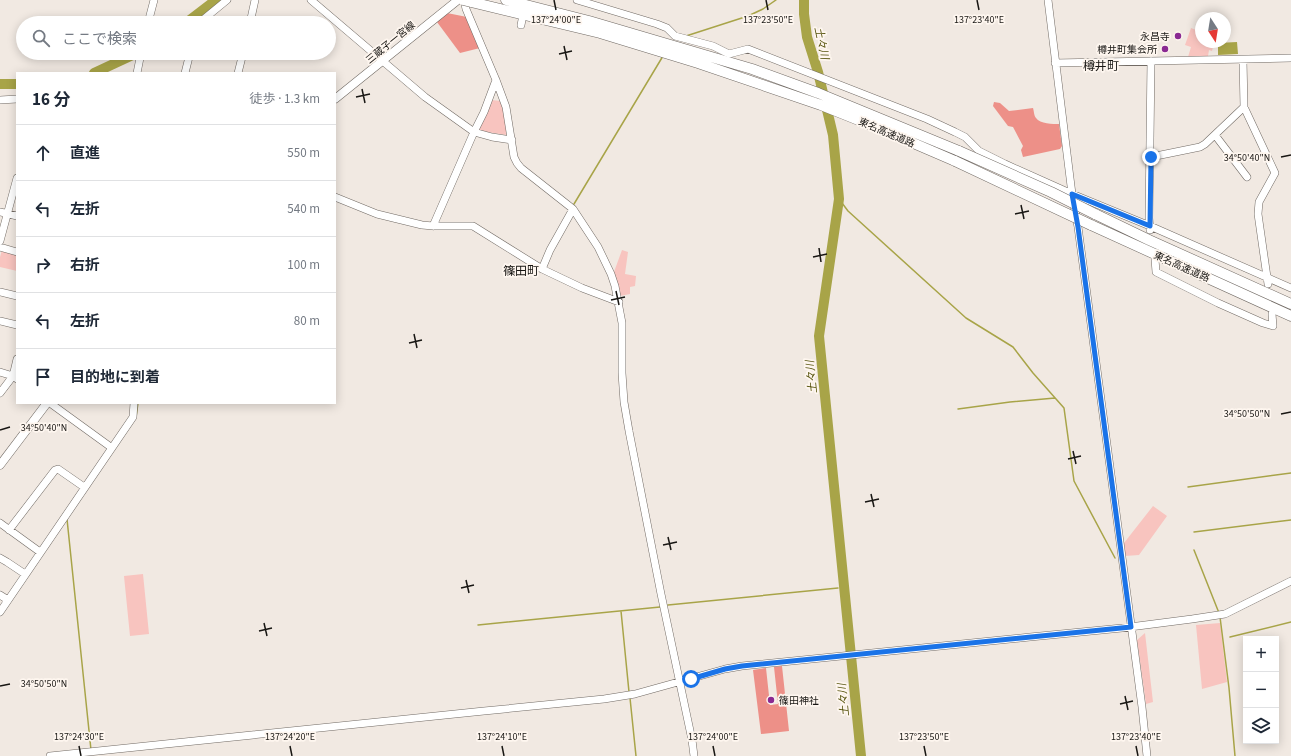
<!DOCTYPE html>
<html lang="ja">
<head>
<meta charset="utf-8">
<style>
  :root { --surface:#fff; --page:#f2f2f3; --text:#1f2937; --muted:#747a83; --line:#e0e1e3 }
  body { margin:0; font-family:"Source Sans 3","Noto Sans JP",sans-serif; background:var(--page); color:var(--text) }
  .controls { position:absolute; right:12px; bottom:12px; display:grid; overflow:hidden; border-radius:0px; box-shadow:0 2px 10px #0003 }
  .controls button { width:36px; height:36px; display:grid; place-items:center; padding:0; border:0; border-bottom:1px solid var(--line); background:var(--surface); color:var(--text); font:20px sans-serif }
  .compass { position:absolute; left:1195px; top:12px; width:36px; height:36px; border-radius:50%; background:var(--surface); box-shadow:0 2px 10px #0003; rotate:168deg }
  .stop { position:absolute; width:12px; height:12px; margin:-9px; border:3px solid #1a73e8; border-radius:50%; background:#fff }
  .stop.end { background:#1a73e8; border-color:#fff; box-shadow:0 1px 4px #0008 }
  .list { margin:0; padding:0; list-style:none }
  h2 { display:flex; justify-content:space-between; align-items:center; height:52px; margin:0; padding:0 16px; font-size:17px }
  h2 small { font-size:13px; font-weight:400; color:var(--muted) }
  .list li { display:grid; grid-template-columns:26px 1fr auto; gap:12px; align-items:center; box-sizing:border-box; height:56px; padding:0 16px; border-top:1px solid var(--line) }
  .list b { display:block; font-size:15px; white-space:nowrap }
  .list em { font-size:13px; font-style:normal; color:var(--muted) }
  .icon { flex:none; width:22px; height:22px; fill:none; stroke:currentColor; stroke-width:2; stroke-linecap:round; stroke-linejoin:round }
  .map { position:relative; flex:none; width:1291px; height:756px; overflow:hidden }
  .search { position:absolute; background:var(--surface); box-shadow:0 2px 10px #0003; left:16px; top:16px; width:320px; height:44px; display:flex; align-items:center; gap:10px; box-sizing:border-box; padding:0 14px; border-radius:22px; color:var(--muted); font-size:15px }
  .panel { position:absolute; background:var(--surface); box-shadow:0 2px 10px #0003; left:16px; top:72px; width:320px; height:332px; border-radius:0px }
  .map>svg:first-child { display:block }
  .green { fill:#f8c4bf }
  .forest { fill:#ed9088 }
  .water { fill:#a8a448 }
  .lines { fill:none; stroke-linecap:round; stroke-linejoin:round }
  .stream { stroke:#a8a448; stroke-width:1.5 }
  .river { stroke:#a8a448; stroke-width:10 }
  .minor-casing { stroke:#716a64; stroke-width:8 }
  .major-casing { stroke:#716a64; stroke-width:9 }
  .highway-casing { stroke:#716a64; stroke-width:11 }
  .minor { stroke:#fff; stroke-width:7 }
  .major { stroke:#fff; stroke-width:8 }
  .highway { stroke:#fff; stroke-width:10 }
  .highway-bridge-casing { stroke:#716a64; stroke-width:11; stroke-linecap:butt }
  .highway-bridge { stroke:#fff; stroke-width:10 }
  .route { stroke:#1a73e8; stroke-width:5 }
  .ticks { fill:none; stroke:#181613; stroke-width:1.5 }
  .poi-dot { fill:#8a2992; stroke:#fef6ef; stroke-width:1.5 }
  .labels { text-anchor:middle; stroke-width:3.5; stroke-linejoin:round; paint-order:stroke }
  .poi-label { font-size:10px; fill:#181613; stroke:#fef6ef; text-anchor:end }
  .street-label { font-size:10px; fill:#181613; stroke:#fef6ef }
  .water-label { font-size:11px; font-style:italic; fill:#57540e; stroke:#fef6ef }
  .quarter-label { font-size:12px; fill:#181613; stroke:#fef6ef }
  .ticks-label { font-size:10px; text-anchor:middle; fill:#181613; stroke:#fef6ef; stroke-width:3.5; stroke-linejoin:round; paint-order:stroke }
</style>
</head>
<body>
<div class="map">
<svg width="1291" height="756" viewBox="0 0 1291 756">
  <rect width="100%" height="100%" fill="#f1e9e2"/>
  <path class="green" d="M1191,28l10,4v10h13l-2,9 -3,-1 -1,6 -20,1 3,-10 -6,-2z
    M491,100l10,1 3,8 4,26h-1l-27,-4 -2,-2z
    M2,250l15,4v17l-17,-4v-10z
    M622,250l6,2 -3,22 11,2 -1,10 -5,1v7l-10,2 -6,-24z
    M1153,506l14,10 -28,39 -14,1 -1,-13z
    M143,574l6,60 -19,2 -6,-60z
    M1220,623l7,59 -25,7 -6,-64z
    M1145,633l8,69 -7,2 -9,-64z"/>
  <path class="forest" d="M447,13l20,4 13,31 -20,5 -23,-31z
    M994,102l6,1 9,8 24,-3c1,3 1,8 3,10 4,6 17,6 23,6l3,22 -2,3 -37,8 -2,-7 2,-4 -10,-19 -5,-1 -15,-20z
    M782,666l7,65 -28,3 -8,-64 13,-2 4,37 8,-1 -4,-37z"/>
  <path class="water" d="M1237,42l1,12 -20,1v-12z"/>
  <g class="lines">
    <path class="stream" d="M686,36l62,-20 15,-7 13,-9
      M839,199l9,12 118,107 47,29 20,26 31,35 10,73 41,77
      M574,204l89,-148
      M958,409l52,-7 45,-4
      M136,417l2,-14
      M1188,487l103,-14
      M67,519l24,231
      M1194,532l97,-12
      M1194,550l25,63
      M668,605l170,-17
      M621,611l8,81
      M1220,617l9,71 6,68
      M478,625l182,-18
      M1230,637l61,-15
      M630,698l6,58"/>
    <path class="river" d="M804,0v14l3,23 11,35 15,63 6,64 -20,137 42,420
      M186,23l30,-23
      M94,73l43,-20
      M0,84h17"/>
    <defs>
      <path id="minor" d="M311,0l114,97 49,35 18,5 20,3
        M464,0l2,9 30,71 10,27 8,50 3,6 4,5 52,41 25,38 13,27 4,12 7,37v50l2,29 5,29 32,163 31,146 2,16
        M577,0l80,24 10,4 8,8 38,10 16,8 19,-5 179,70 28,13 10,5 14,14 26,13 67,30 78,32 141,62
        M1048,0l24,194 6,33 64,480 5,49
        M148,23l6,-23
        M199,23l28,-23
        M250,23l5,-23
        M521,25l1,-5
        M1243,60l1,47 31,66 -16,29 -1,12 10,70
        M1055,63l236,-5
        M137,73l4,-20
        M185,73l5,-20
        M238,73l5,-20
        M0,100l17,-1
        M1215,135l32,42
        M1151,157l49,-10 5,-3 39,-37
        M335,197l42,17 45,11 11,1h40l69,43 40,19 37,14
        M0,212l17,4
        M433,226l41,-94 10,-20 12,-32
        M1150,230l-1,-12 2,-157
        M0,241l17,-63
        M0,247l17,5
        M1155,259l1,13 62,31 45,20 10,3 -1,-12
        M542,269l8,-19 23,-41
        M0,292l17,4
        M0,321l17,4
        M0,372l13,4 4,3
        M0,393l13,-17 4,-17
        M50,403l62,45
        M0,523l40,29
        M9,530l46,-60 3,-1 26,18
        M0,558l7,4 18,12
        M0,595l8,5
        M0,612l133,-195 1,-14
        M50,756l434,-45 120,-12 31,-5 90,-25 17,-3 288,-29 92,-9 70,-9 33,-5 66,-33"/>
      <path id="major" d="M335,99l123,-99
        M0,465l47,-62"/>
      <path id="highway" d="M506,0l83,21 163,48 66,24 141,58
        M471,2l129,31 98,30 123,42 55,22 79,34
        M1095,214l54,26 142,64
        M1091,225l200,91"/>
    </defs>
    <use href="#minor" class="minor-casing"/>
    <use href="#major" class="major-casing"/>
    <use href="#highway" class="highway-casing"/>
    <use href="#minor" class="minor"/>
    <use href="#major" class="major"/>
    <use href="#highway" class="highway"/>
    <defs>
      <path id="highway-bridge" d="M463,0l8,2
        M959,151l92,41 44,22
        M955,161l136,64"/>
    </defs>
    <use href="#highway-bridge" class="highway-bridge-casing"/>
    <use href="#highway-bridge" class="highway-bridge"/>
  </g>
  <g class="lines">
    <path class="route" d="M691,679l34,-10 17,-3 389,-39 -53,-400 -6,-33 78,32 1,-69"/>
  </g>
  <path class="ticks" d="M554,0l2,10M766,0l2,10M977,0l2,10M564,46l3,14M559,54l13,-3M362,89l3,14M356,97l14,-3M1281,157l10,-2M1021,205l3,14M1015,214l14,-3M819,248l2,14M813,257l14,-3M616,291l3,14M611,300l14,-3M414,334l3,14M409,343l13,-3M1281,414l10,-2M0,430l10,-3M1073,451l3,13M1068,459l13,-3M871,494l3,13M865,502l14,-3M668,537l3,13M663,545l14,-3M466,580l3,13M461,588l13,-3M264,623l3,13M259,631l13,-3M0,686l10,-2M1125,696l3,14M1120,704l13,-3M79,746l2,10M290,746l2,10M502,746l2,10M713,746l2,10M924,746l2,10M1136,746l2,10"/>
  <g class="poi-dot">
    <circle cx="1178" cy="36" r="4"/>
    <circle cx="1165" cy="49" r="4"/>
    <circle cx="771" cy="700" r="4"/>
  </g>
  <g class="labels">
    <g class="poi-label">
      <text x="1170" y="40">永昌寺</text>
      <text x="1157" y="53">樽井町集会所</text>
      <text x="779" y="704" text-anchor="start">篠田神社</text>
    </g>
    <g class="street-label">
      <text transform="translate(390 42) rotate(-39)" y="4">三蔵子一宮線</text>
      <text transform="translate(887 132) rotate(23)" y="4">東名高速道路</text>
      <text transform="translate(1182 266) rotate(24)" y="4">東名高速道路</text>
    </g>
    <g class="water-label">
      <text transform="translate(822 43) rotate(78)" y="4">土々川</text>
      <text transform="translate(811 377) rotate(-96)" y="4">土々川</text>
      <text transform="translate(843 700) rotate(-96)" y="4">土々川</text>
    </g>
    <g class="quarter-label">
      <text x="1101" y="70">樽井町</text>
      <text x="521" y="275">篠田町</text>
    </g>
  </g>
  <g class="ticks-label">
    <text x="556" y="23">137°24'00"E</text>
    <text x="768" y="23">137°23'50"E</text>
    <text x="979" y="23">137°23'40"E</text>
    <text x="1247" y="161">34°50'40"N</text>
    <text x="1247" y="417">34°50'50"N</text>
    <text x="44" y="431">34°50'40"N</text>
    <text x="44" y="687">34°50'50"N</text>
    <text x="79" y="740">137°24'30"E</text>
    <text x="290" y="740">137°24'20"E</text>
    <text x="502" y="740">137°24'10"E</text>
    <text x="713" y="740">137°24'00"E</text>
    <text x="924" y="740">137°23'50"E</text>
    <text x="1136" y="740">137°23'40"E</text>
  </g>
</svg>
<div class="controls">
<button>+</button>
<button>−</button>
<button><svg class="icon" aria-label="layers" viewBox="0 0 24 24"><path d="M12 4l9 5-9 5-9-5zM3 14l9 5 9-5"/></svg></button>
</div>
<svg class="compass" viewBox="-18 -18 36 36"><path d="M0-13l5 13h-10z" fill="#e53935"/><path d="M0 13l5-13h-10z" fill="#747a83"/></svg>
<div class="stop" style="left:691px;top:679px"></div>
<div class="stop end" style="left:1151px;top:157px"></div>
<div class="search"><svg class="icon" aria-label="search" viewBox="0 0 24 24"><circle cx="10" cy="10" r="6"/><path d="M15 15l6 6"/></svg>ここで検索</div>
<section class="panel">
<h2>16 分<small>徒歩 · 1.3 km</small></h2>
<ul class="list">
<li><svg class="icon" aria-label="ahead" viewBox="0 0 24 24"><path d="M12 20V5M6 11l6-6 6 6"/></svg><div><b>直進</b></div><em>550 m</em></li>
<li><svg class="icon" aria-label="left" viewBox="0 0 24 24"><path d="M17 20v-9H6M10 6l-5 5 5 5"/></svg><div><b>左折</b></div><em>540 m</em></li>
<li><svg class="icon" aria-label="right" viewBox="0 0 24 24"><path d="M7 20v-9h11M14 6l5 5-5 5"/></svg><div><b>右折</b></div><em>100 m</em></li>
<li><svg class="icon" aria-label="left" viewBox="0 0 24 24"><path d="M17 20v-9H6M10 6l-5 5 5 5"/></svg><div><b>左折</b></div><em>80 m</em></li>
<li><svg class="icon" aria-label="arrive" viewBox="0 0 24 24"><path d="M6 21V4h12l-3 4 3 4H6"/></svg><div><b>目的地に到着</b></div></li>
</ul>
</section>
</div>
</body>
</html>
